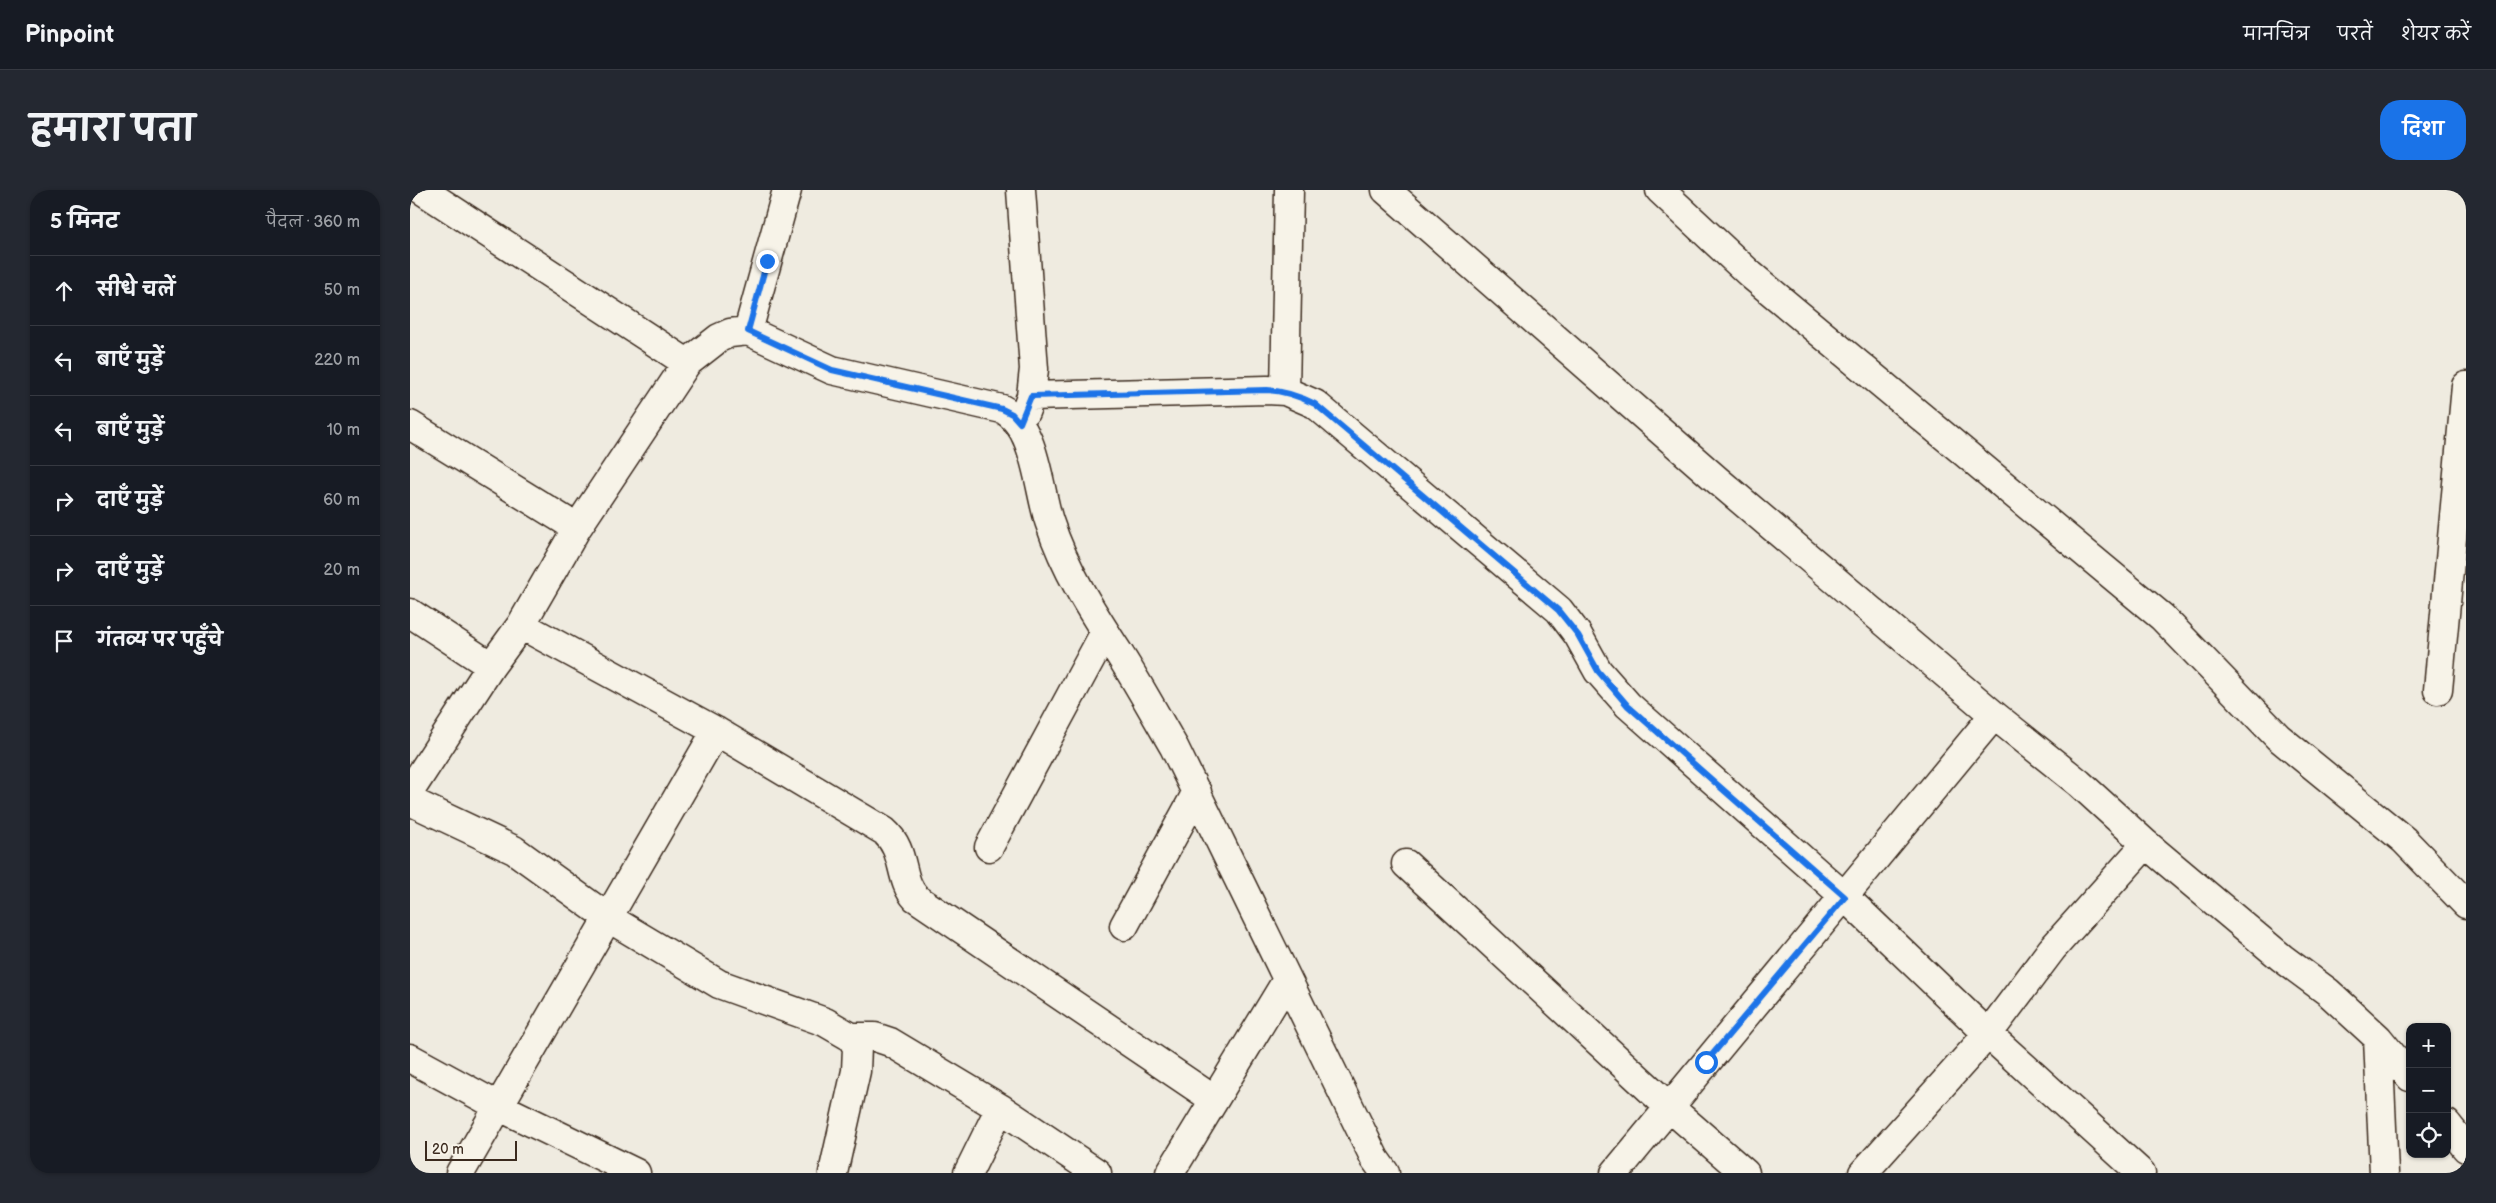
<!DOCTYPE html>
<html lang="hi">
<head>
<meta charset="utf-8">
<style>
  :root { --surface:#171b24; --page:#242831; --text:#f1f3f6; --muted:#9ea1a6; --line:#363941; --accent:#1a73e8 }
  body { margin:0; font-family:"Balsamiq Sans","Playpen Sans Deva",sans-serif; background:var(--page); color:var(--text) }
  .controls { position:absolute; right:15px; bottom:15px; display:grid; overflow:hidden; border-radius:10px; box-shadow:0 1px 4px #0004 }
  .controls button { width:45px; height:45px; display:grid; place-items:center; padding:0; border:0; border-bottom:1px solid var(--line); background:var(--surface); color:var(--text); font:25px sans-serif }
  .scale { position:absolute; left:15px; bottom:12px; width:92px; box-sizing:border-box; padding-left:5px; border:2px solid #3b2a1e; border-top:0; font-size:14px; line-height:18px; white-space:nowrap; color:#3b2a1e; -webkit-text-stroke:4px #f7f3e8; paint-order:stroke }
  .stop { position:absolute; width:15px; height:15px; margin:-11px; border:4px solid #1a73e8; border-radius:50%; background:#fff }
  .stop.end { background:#1a73e8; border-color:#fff; box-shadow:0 1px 5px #0008 }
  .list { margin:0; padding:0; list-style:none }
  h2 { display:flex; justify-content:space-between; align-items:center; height:65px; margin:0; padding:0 20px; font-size:21px }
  h2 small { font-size:16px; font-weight:400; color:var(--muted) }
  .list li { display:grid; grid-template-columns:32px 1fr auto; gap:15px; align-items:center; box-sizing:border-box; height:70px; padding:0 20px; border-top:1px solid var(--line) }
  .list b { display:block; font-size:19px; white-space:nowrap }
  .list em { font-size:16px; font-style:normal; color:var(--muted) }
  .icon { flex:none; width:28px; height:28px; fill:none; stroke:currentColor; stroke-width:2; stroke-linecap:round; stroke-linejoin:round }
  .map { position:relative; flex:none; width:2056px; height:983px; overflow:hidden; border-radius:20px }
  header { display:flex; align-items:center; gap:30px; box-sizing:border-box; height:70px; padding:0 25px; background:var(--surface); border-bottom:1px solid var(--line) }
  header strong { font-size:24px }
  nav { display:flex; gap:28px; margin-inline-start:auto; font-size:18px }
  .intro { display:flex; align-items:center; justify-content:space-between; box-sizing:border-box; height:120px; padding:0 30px }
  h1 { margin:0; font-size:35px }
  .button { padding:12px 22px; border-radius:20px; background:var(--accent); color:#fff; font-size:18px; font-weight:700 }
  main { display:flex; gap:30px; padding:0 30px }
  aside { flex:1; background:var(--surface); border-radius:20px; box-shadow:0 1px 4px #0004 }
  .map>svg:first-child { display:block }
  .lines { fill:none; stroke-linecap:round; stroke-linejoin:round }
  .street-casing { stroke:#3b2a1e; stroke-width:31 }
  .street { stroke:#f7f3e8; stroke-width:28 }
  .route { stroke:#1a73e8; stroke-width:6 }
</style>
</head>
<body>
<header>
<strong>Pinpoint</strong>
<nav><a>मानचित्र</a><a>परतें</a><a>शेयर करें</a></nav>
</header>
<div class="intro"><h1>हमारा पता</h1><a class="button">दिशा</a></div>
<main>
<aside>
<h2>5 मिनट<small>पैदल · 360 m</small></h2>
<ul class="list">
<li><svg class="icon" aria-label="ahead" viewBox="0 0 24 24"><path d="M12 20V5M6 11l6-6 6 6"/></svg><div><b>सीधे चलें</b></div><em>50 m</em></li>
<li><svg class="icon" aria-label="left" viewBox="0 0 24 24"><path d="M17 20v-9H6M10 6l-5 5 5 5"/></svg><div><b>बाएँ मुड़ें</b></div><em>220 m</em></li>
<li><svg class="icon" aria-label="left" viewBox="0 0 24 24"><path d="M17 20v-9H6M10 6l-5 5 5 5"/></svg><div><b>बाएँ मुड़ें</b></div><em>10 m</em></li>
<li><svg class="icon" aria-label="right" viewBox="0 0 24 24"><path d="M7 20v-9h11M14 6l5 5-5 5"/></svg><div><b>दाएँ मुड़ें</b></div><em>60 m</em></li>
<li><svg class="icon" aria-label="right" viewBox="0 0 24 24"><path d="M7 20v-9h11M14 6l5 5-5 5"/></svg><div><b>दाएँ मुड़ें</b></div><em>20 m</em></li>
<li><svg class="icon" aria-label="arrive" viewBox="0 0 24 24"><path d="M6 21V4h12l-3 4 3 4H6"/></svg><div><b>गंतव्य पर पहुँचे</b></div></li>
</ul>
</aside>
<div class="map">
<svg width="2056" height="983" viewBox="0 0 2056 983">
  <rect width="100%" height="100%" fill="#efebe0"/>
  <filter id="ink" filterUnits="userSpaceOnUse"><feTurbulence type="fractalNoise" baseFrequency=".02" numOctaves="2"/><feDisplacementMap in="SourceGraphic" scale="10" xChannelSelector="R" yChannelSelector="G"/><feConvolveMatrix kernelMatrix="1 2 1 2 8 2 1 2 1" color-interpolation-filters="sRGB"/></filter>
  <g filter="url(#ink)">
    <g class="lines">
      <defs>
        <path id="street" d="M12,0l265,173
          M611,0l13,179 -3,27 -6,16
          M976,0l330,289 278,236 85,68 67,61 136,114 46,34 50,46 32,39
          M1250,0l91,85 411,342 116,120 126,103 62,64
          M338,141l39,-141
          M875,201l4,-201
          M621,206l236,-6 18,1 30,13 244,206 19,25 20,36 30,34 217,192 143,137 153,139
          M0,235l167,103
          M0,423l81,53
          M111,435l195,106 168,100c23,20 14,48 32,67l297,201
          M2028,500l28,-304
          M0,601l81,-125 30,-41 56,-97 110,-165 32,-25 11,-5 18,-2 84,39 170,39c34,17 36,78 47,112 16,49 43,91 71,134 19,30 36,61 54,92l201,412 10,14
          M0,611l104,49 93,67 112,67 106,38 26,15 6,10 -1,24 -23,102
          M579,657l116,-215
          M996,674l262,242 77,67
          M714,736l73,-134
          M441,847h24l15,5 110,66 97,65
          M1968,848l6,135
          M0,868l88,48 138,67
          M2037,934l19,24
          M50,983l256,-442
          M558,983l32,-65
          M760,983l117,-193
          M1205,983l379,-458
          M1453,983l125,-139 64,-85 94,-105"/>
      </defs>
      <use href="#street" class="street-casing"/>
      <use href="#street" class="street"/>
    </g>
  </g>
  <g class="lines" filter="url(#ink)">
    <path class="route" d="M357,71l-19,70 84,39 170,39 10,5 8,9 11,-27 236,-6c18,1 32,6 48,14l243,206 20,25 20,36 30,35 217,191 -139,165"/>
  </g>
</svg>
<div class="controls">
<button>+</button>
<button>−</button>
<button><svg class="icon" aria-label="locate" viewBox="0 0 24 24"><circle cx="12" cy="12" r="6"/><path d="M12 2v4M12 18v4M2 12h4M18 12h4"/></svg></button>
</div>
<div class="scale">20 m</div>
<div class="stop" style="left:1296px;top:872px"></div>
<div class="stop end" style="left:357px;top:71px"></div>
</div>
</main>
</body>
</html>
